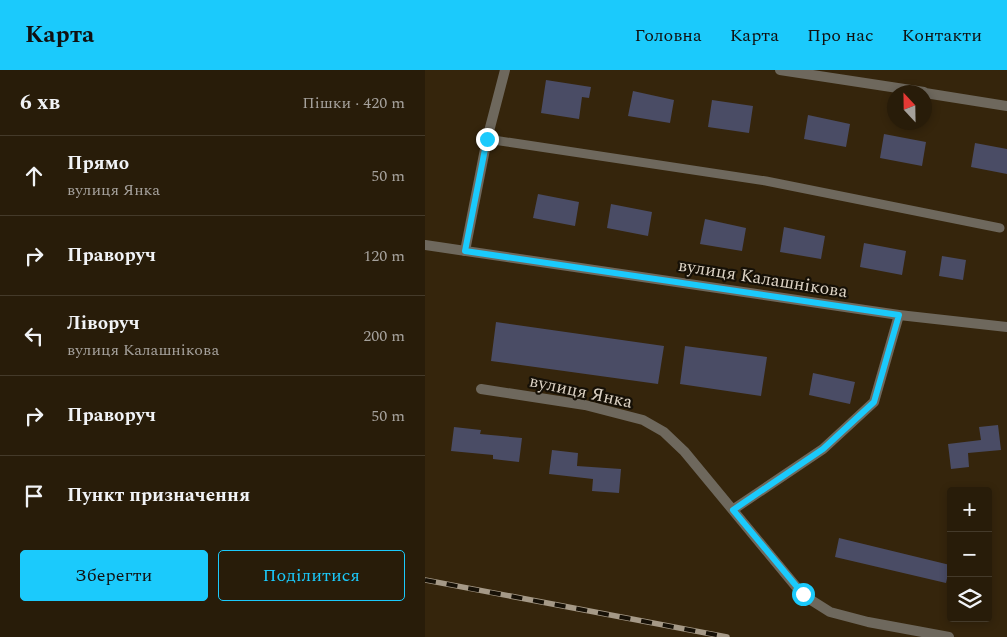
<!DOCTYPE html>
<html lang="uk">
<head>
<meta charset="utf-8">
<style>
  :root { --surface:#281c09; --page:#302512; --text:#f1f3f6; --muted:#a5a19c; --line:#443a2a; --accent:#1bcafc }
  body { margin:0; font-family:Spectral,serif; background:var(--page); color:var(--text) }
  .controls { position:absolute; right:15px; bottom:15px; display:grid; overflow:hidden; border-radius:5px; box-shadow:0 2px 8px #0003 }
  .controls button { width:45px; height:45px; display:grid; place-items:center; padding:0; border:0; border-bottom:1px solid var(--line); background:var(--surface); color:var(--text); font:25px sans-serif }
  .compass { position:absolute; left:462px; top:15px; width:45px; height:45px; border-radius:50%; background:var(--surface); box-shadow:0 2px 8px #0003; rotate:338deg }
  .stop { position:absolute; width:15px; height:15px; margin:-11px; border:4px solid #1bcafc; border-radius:50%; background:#fff }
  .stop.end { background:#1bcafc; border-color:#fff; box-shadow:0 1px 5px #0008 }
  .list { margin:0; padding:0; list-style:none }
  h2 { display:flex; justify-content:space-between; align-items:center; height:65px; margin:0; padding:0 20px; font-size:21px }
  h2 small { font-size:16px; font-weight:400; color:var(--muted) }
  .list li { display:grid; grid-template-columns:32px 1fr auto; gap:15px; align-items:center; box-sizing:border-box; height:80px; padding:0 20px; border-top:1px solid var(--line) }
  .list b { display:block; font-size:19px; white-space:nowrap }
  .list p { margin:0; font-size:16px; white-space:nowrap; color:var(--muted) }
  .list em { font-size:16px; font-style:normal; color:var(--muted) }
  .actions { display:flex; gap:10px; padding:15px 20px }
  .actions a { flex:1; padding:11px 0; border:1px solid var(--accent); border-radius:5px; text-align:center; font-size:18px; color:var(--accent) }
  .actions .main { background:var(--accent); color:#111 }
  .icon { flex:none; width:28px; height:28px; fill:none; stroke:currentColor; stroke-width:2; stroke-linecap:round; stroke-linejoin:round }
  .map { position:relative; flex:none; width:582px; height:567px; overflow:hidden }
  header { display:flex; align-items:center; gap:30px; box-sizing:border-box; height:70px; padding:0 25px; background:var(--accent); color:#111 }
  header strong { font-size:24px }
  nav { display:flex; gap:28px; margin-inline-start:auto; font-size:18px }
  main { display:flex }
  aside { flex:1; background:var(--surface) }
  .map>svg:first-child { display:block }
  .building { fill:#4a4c65 }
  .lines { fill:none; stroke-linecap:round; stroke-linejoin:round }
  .service { stroke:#6e685d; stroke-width:9 }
  .minor { stroke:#6e685d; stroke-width:10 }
  .tertiary { stroke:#6e685d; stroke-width:10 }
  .rail-casing { stroke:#a59987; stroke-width:5.5 }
  .rail { stroke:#161006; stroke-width:4; stroke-dasharray:11; stroke-linecap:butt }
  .route { stroke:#1bcafc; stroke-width:6 }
  .labels { text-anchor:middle; stroke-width:4.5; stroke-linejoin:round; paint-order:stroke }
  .street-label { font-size:18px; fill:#dcd2c4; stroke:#161006 }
</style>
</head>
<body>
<header>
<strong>Карта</strong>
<nav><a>Головна</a><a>Карта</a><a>Про нас</a><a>Контакти</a></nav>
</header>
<main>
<aside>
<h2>6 хв<small>Пішки · 420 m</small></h2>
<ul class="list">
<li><svg class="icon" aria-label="ahead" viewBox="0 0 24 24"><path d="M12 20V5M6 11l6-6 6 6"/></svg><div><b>Прямо</b><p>вулиця Янка</p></div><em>50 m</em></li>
<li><svg class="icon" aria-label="right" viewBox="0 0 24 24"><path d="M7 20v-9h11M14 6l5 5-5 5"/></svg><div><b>Праворуч</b></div><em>120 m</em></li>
<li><svg class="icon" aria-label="left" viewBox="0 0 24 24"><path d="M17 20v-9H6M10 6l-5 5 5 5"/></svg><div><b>Ліворуч</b><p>вулиця Калашнікова</p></div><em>200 m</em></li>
<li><svg class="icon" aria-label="right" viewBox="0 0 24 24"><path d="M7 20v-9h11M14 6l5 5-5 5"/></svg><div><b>Праворуч</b></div><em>50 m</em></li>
<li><svg class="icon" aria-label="arrive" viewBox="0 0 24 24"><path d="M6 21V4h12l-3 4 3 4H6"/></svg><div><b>Пункт призначення</b></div></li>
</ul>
<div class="actions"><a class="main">Зберегти</a><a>Поділитися</a></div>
</aside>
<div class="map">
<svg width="582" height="567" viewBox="0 0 582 567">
  <rect width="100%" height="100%" fill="#35250c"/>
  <path class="building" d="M121,10l45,7 -2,11 -7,-1 -3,22 -38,-6z
    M208,21l41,9 -4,23 -42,-7z
    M287,30l41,6 -4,27 -41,-6z
    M383,45l42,9 -4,23 -42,-8z
    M459,64l42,8 -4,24 -42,-8z
    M550,73l32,6v25l-36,-7z
    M113,124l41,8 -4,24 -42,-8z
    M186,134l41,8 -4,24 -41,-8z
    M280,149l41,9 -4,23 -42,-7z
    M359,157l41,9 -4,23 -41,-7z
    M439,173l42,8 -4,24 -42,-8z
    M517,186l24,4 -3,20 -24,-4z
    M71,252l168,24 -6,38 -167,-23z
    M260,276l82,11 -6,39 -81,-12z
    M388,303l42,9 -5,22 -41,-9z
    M573,355l3,25 -33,3 1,14 -18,2 -3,-25 33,-4 -2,-13z
    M29,357l27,3 -1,4 42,4 -3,24 -26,-3v-4l-42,-4z
    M127,380l26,3 -1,13 44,3 -2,24 -27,-2 1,-12 -44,-5z
    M414,468l111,27 -4,18 -111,-26z"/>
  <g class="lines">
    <path class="service" d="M62,69l279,42 234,47"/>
    <path class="minor" d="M355,0l144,22
      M500,23l82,13
      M40,181l22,-112 18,-69
      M56,319l104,16 58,15 21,12 20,19 119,144 27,17 38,10 81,15
      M309,439l89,-60 51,-47 25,-87"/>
    <path class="tertiary" d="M0,175l474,70 108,12"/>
    <defs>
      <path id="rail" d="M0,510l302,57"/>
    </defs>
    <use href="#rail" class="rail-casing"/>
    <use href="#rail" class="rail"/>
  </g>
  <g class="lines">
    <path class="route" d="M62,69l-22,112 434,64 -25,87 -51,47 -90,61 70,84"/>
  </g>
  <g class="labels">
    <g class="street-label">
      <text transform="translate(338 208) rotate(9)" y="6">вулиця Калашнікова</text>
      <text transform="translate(156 321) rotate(12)" y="6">вулиця Янка</text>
    </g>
  </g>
</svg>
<div class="controls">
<button>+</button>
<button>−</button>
<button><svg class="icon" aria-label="layers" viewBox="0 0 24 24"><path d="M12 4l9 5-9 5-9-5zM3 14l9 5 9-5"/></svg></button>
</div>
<svg class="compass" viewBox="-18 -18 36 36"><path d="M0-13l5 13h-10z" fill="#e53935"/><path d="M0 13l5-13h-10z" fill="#a5a19c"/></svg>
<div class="stop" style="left:378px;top:524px"></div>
<div class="stop end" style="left:62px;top:69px"></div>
</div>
</main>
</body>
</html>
